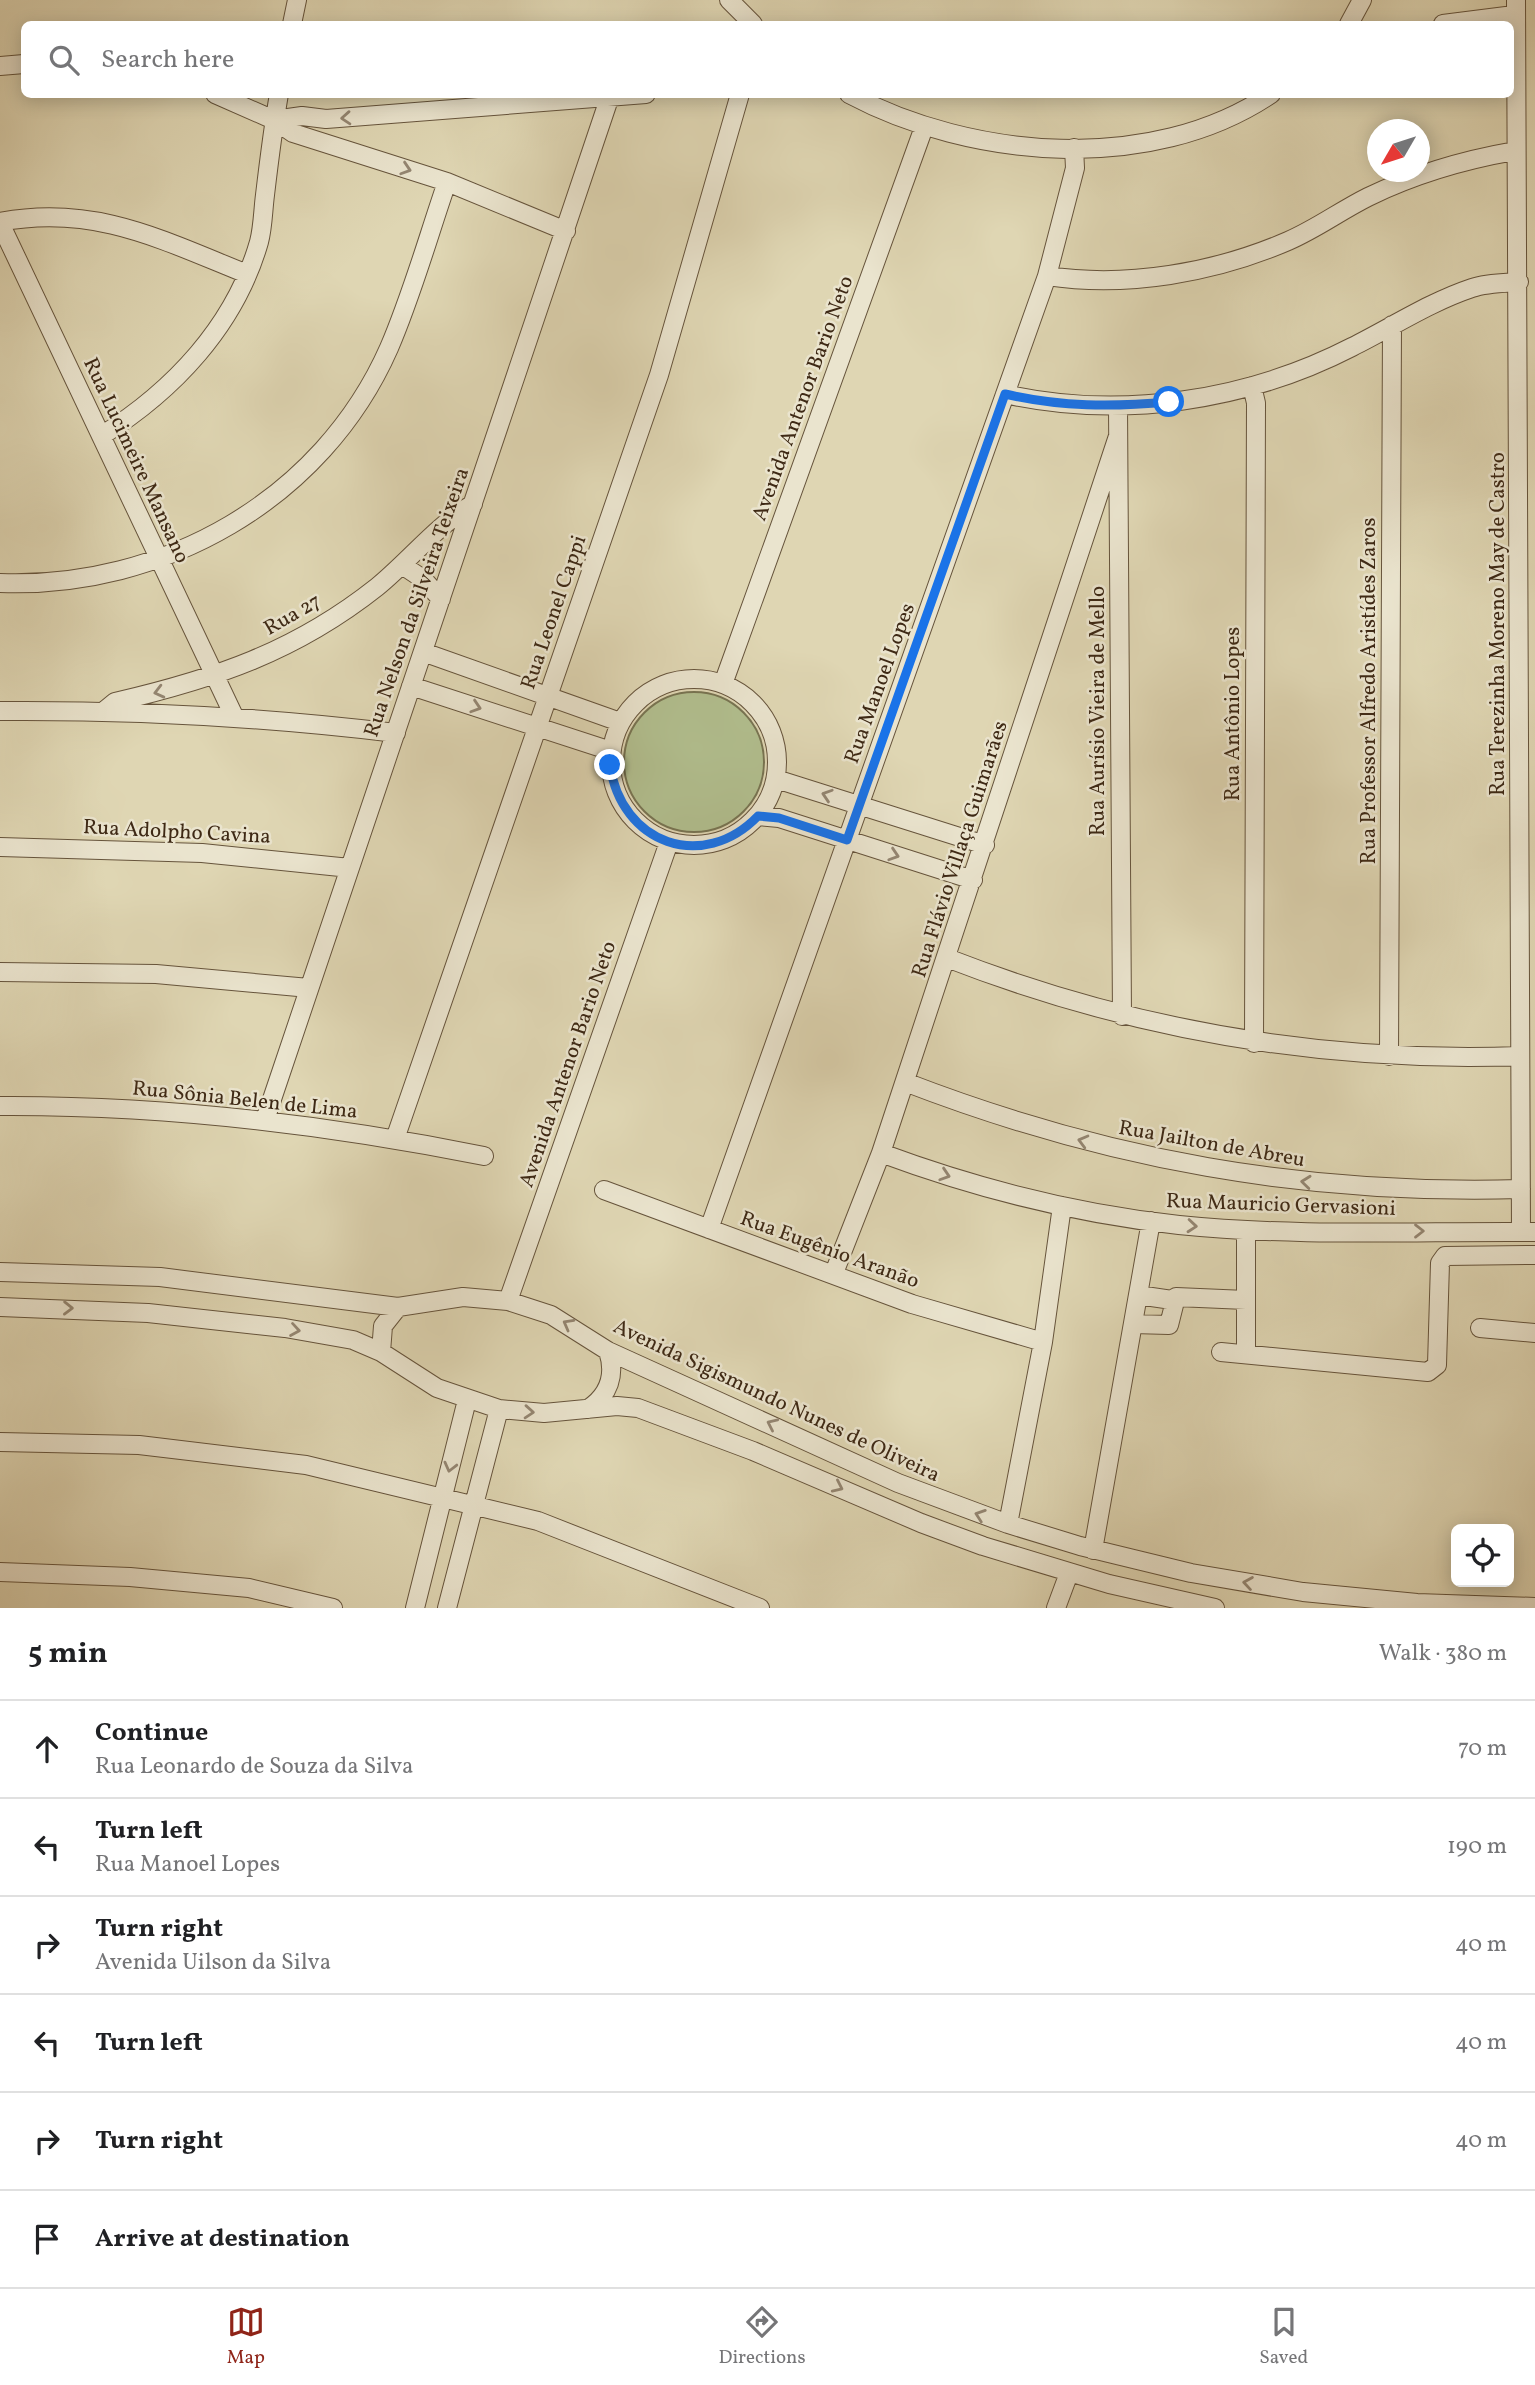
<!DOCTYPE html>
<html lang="en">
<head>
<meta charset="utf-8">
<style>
  :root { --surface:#fff; --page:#f6f6f6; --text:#202124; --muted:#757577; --line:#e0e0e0; --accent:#8f2418 }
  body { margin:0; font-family:Vollkorn,serif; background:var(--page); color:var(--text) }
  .controls { position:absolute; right:21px; bottom:21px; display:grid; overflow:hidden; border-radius:10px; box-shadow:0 4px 18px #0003 }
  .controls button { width:63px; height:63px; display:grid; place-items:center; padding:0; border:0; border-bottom:2px solid var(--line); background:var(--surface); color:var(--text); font:35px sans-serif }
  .compass { position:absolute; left:1367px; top:119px; width:63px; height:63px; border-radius:50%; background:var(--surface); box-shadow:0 4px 18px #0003; rotate:231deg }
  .stop { position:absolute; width:21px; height:21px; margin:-16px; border:5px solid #1a73e8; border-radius:50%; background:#fff }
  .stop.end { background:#1a73e8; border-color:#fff; box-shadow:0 2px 7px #0008 }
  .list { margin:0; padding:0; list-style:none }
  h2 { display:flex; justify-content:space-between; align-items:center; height:91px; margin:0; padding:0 28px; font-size:30px }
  h2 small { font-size:23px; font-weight:400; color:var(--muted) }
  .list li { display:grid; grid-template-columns:46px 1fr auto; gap:21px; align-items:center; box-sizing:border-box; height:98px; padding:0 28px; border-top:2px solid var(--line) }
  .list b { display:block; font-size:26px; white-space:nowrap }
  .list p { margin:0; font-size:23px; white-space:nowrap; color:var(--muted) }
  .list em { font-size:23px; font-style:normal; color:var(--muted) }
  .icon { flex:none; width:38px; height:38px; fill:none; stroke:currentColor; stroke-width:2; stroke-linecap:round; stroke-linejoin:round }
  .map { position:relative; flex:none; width:1535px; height:1608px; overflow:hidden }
  .search { position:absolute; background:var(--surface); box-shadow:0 4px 18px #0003; left:21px; right:21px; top:21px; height:77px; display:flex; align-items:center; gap:18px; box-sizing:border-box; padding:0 24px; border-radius:10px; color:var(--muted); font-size:26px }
  .sheet { height:679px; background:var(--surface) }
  nav { display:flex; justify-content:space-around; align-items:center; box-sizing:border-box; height:98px; border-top:2px solid var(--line); background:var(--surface); font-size:19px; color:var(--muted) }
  nav a { display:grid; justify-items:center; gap:4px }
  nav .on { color:var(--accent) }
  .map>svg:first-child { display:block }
  .green { fill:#b1be8e; stroke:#787452; stroke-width:2 }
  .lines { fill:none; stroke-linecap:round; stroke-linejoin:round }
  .minor-casing { stroke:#66543c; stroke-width:20 }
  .minor { stroke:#eae4ce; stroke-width:18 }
  .oneway { stroke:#948672 }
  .route { stroke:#1a73e8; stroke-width:9 }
  .labels { text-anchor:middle; stroke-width:5; stroke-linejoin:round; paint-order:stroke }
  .street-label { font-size:21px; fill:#3e2915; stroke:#eae4ce }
</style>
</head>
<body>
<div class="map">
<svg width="1535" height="1608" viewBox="0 0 1535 1608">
  <rect width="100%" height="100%" fill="#dfd6b3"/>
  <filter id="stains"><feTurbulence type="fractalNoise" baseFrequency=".00286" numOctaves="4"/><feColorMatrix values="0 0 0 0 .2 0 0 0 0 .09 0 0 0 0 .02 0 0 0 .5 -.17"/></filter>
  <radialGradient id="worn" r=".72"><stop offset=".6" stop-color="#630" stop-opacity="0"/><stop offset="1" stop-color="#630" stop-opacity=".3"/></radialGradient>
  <path class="green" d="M624 762a70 70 0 1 1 140 0a70 70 0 1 1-140 0Z"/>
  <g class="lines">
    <defs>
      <path id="minor" d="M729,0l24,24
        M1516,0l5,1232
        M292,24l5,-24
        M1349,24l13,-24
        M1443,24l71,-9
        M0,66l24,-2
        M215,94l59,26 19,13 154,49 119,49
        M849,94c122,65 302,81 422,0
        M274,120l28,-4 24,3 320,-25
        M0,222c94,-18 162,18 247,52
        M0,223l234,493
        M1047,276c80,12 167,-3 241,-35 28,-12 52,-30 80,-44 47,-23 95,-37 147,-46
        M1252,386l4,17 -2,640
        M1005,394c116,26 242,7 347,-47 40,-20 78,-45 120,-59 14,-5 32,-5 47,-6
        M1118,406l4,610
        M101,436c72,-45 134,-110 158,-194 4,-15 4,-32 6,-47 4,-34 8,-67 14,-101
        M402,565l21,14 18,20
        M0,583c163,6 322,-83 389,-235 23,-53 39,-111 58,-166
        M423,652l197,70
        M611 762a83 83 0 1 1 166 0a83 83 0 1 1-166 0Z
        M723,684l201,-557
        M411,686l200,65
        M0,711c133,-1 264,6 396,22
        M104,711l11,-9c99,-23 180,-50 262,-115 33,-27 60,-62 96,-83
        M776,779l209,66
        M758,816l21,2 194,62
        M0,847l202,6 148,15
        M947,958c185,72 375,105 573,98
        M0,972l156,2 153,14
        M1389,1056l3,-731
        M905,1082c202,78 399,113 616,107
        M0,1106c163,-1 324,18 484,50
        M265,1120l344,-1021
        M395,1139l264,-764 81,-281
        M881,1153c97,36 196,61 298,72 118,12 238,6 356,7
        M604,1190l308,114 131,38
        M709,1229l338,-953 28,-108 -1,-20
        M0,1272l160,5 238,30 65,-10 45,4 43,14 57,36 290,132 110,41 72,22 111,27 112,19 114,11 118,4
        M834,1273l47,-120 237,-717
        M1138,1295l34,5
        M508,1301l161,-459
        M0,1307l148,6 137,15 68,12 28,12 56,36 62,21 45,4 73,-7 21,2 115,43 168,72 62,23 126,38 106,24
        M1133,1324l36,1 7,-28 70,3
        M1480,1328l55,5
        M381,1352l2,-26 15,-19
        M1221,1352l207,20 9,-7 3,-102 5,-7 90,-1
        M1246,1354v-115
        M588,1409c21,-14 28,-34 20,-58
        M0,1442l139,3 167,20 232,56 222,87
        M1008,1524l35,-182 19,-136
        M1093,1550l58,-329
        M0,1572l130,5 119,11 84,20
        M415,1608l52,-208
        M447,1608l52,-199
        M1056,1608l13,-35"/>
    </defs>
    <use href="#minor" class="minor-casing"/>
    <use href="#minor" class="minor"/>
  </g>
  <defs><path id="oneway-chevron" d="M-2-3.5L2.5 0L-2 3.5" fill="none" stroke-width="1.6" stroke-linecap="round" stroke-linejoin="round" transform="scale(1.75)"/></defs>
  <g class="oneway">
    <use href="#oneway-chevron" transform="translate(346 118) rotate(176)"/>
    <use href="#oneway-chevron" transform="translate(406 169) rotate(18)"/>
    <use href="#oneway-chevron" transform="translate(159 692) rotate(166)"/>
    <use href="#oneway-chevron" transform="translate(476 707) rotate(18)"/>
    <use href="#oneway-chevron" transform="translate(827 795) rotate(-162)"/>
    <use href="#oneway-chevron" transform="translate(894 855) rotate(18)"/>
    <use href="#oneway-chevron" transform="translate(1083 1141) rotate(-165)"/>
    <use href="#oneway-chevron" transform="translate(945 1175) rotate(18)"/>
    <use href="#oneway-chevron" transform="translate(1306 1182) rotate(-174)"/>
    <use href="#oneway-chevron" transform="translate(1192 1226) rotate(5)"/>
    <use href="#oneway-chevron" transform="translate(1419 1231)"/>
    <use href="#oneway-chevron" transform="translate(68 1308) rotate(1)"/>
    <use href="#oneway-chevron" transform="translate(568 1324) rotate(-151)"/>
    <use href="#oneway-chevron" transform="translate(295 1330) rotate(9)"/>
    <use href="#oneway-chevron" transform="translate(529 1412) rotate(4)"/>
    <use href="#oneway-chevron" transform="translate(772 1424) rotate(-155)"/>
    <use href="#oneway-chevron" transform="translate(450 1467) rotate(104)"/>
    <use href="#oneway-chevron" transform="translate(838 1487) rotate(25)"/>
    <use href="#oneway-chevron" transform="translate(980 1515) rotate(-161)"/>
    <use href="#oneway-chevron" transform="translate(1248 1583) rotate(-171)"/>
  </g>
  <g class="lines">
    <path class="route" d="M610,765c11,79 93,108 148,51l21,2 68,22 158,-446c56,13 107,13 164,8"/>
  </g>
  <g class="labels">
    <g class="street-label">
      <text transform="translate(802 398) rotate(-70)" y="7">Avenida Antenor Bario Neto</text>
      <text transform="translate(137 460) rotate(65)" y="7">Rua Lucimeire Mansano</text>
      <text transform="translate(416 602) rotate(-71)" y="7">Rua Nelson da Silveira Teixeira</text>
      <text transform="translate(553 612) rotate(-71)" y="7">Rua Leonel Cappi</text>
      <text transform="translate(292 614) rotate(-30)" y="7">Rua 27</text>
      <text transform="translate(1497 624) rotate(-90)" y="7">Rua Terezinha Moreno May de Castro</text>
      <text transform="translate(879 683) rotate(-70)" y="7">Rua Manoel Lopes</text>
      <text transform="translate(1368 691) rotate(-90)" y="7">Rua Professor Alfredo Aristídes Zaros</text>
      <text transform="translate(1097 711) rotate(-90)" y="7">Rua Aurísio Vieira de Mello</text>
      <text transform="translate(1232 714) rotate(-90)" y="7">Rua Antônio Lopes</text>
      <text transform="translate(177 831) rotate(3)" y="7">Rua Adolpho Cavina</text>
      <text transform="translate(959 849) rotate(-72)" y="7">Rua Flávio Villaça Guimarães</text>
      <text transform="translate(567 1064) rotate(-71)" y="7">Avenida Antenor Bario Neto</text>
      <text transform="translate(245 1099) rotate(6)" y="7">Rua Sônia Belen de Lima</text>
      <text transform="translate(1212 1143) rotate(10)" y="7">Rua Jailton de Abreu</text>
      <text transform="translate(1281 1204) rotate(2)" y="7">Rua Mauricio Gervasioni</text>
      <text transform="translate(830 1249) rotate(20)" y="7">Rua Eugênio Aranão</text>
      <text transform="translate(777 1400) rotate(25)" y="7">Avenida Sigismundo Nunes de Oliveira</text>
    </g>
  </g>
  <rect width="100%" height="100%" filter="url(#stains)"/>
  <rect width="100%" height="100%" fill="url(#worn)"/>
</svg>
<div class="controls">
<button><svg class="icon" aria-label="locate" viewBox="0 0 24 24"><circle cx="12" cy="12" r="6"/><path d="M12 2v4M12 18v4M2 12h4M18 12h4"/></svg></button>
</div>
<svg class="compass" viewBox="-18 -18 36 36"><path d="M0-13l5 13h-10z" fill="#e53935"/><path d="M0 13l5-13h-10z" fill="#757577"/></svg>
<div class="stop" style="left:1169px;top:402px"></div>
<div class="stop end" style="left:610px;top:765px"></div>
<div class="search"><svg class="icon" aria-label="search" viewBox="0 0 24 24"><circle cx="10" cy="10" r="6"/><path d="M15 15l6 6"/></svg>Search here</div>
</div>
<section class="sheet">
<h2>5 min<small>Walk · 380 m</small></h2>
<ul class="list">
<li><svg class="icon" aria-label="ahead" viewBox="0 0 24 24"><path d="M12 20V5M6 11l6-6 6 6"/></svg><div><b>Continue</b><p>Rua Leonardo de Souza da Silva</p></div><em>70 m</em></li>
<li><svg class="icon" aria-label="left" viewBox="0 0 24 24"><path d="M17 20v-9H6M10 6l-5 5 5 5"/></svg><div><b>Turn left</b><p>Rua Manoel Lopes</p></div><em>190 m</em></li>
<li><svg class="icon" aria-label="right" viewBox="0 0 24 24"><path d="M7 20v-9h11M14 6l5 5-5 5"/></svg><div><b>Turn right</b><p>Avenida Uilson da Silva</p></div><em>40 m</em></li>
<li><svg class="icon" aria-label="left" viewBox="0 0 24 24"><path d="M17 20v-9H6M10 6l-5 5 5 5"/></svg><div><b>Turn left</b></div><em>40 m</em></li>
<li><svg class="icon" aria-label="right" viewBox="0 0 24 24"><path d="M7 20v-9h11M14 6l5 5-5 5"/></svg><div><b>Turn right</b></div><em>40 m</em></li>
<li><svg class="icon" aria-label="arrive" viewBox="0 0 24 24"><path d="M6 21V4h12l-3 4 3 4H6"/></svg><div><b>Arrive at destination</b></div></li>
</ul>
</section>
<nav>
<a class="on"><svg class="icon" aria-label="map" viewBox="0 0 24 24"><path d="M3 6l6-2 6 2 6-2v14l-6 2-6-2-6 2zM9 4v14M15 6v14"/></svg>Map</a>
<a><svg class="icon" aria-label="directions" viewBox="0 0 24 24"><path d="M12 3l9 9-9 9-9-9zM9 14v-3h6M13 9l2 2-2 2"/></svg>Directions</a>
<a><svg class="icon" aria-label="saved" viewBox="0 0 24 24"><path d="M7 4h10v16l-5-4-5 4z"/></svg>Saved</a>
</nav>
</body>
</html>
